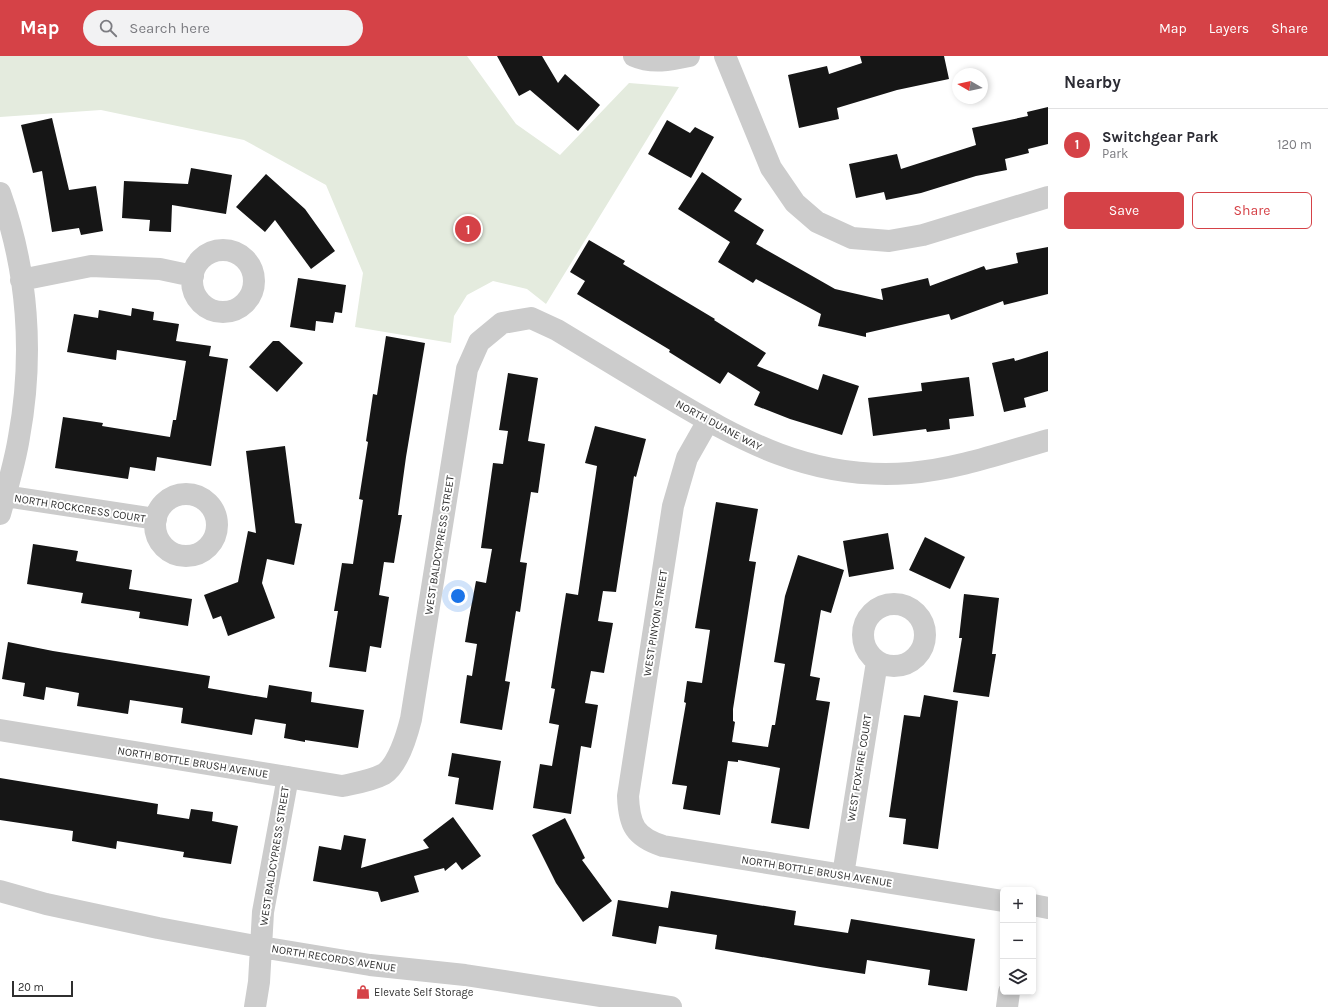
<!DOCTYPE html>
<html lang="en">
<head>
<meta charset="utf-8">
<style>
  :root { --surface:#fff; --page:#f2f2f3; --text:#2b2b33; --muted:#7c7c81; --line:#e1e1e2; --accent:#d54247 }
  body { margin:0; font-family:Karla,sans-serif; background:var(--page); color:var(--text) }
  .controls { position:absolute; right:12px; bottom:12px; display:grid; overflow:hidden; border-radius:6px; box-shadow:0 2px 6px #0003 }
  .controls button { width:36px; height:36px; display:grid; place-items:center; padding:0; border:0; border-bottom:1px solid var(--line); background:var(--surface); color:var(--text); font:20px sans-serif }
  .compass { position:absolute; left:952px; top:12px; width:36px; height:36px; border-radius:50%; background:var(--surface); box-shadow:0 2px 6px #0003; rotate:279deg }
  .scale { position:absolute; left:12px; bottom:10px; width:61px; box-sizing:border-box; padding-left:4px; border:2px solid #2f2f2f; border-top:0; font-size:11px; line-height:14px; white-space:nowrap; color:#2f2f2f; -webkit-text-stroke:3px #fff; paint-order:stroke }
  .you { position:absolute; left:458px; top:540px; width:14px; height:14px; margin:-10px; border:3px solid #fff; border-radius:50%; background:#1a73e8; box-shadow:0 0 0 6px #1a73e833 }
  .badge { display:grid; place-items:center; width:26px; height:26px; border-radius:50%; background:var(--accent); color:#fff; font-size:13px; font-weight:700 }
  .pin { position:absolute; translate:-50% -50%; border:2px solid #fff; box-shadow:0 1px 4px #0006 }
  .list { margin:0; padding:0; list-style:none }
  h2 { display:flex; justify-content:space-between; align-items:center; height:52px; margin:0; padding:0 16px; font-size:17px }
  h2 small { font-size:13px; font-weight:400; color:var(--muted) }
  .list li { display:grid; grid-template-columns:26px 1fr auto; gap:12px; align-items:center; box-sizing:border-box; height:72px; padding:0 16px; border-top:1px solid var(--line) }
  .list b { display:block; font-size:15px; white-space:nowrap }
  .list p { margin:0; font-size:13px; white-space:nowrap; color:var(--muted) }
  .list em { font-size:13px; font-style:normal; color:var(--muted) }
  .actions { display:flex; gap:8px; padding:12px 16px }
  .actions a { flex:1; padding:9px 0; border:1px solid var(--accent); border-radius:6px; text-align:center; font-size:14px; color:var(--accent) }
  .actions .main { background:var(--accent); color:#fff }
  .icon { flex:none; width:22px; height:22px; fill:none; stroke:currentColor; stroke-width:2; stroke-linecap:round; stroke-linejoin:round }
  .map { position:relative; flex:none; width:1048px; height:951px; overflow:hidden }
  header { display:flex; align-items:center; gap:24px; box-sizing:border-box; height:56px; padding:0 20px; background:var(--accent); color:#fff }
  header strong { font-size:19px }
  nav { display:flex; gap:22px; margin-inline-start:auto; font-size:14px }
  .search { width:280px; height:36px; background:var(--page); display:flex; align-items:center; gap:10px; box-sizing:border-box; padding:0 14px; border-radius:22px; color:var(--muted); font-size:15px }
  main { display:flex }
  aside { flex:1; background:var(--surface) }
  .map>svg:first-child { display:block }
  .green { fill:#e4ebde }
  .building { fill:#161616 }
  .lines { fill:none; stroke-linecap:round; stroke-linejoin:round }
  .minor { stroke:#ccc; stroke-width:22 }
  .labels { text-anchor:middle; stroke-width:4; stroke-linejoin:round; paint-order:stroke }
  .street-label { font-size:11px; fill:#2f2f2f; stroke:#fff }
  .poi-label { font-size:11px; fill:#2f2f2f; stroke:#fff; text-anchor:start }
</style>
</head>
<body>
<header>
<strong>Map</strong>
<div class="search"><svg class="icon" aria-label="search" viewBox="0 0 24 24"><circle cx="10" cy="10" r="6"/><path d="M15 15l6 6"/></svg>Search here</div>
<nav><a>Map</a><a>Layers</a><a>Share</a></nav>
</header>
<main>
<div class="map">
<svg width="1048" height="951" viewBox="0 0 1048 951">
  <rect width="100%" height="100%" fill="#fff"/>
  <path class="green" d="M0,0h467l49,68 44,31 69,-72 50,4 -133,217 -19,-15 -34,-8 -26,14 -13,21 -3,27 -96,-16 8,-54 -37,-88 -82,-45 -143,-30 -101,7z"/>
  <path class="building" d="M497,0h45l16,27 7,-9 35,31 -22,26 -48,-41 -11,6z
    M860,0h84l5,23 -52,11 -60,18 2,11 -40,9 -11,-53 39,-9 2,8 33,-11z
    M1048,51v37l-20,5 1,4 -24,6 2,11 -31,6 -55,17 -35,7 -2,-8 -28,6 -7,-34 48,-10 4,15 75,-24 -4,-17 56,-12 -1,-4z
    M52,62l17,72 27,-4 7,45 -22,4 -2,-7 -27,4 -10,-61 -9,2 -12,-48z
    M667,64l23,13 5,-6 19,10 -23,41 -43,-24z
    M191,112l41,7 -6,39 -54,-9 -1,27 -22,-1 1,-11 -28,-2 2,-37 64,3z
    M702,116l40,27 -8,12 30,19 -8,14 79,45 48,11 -2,-11 47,-11 2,8 54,-20 2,4 32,-7 -2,-10 32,-6v47l-44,11 -1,-4 -52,19 -2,-6 -83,19v4l-48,-11 3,-12 -65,-35 -3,4 -35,-21 12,-20 -52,-33z
    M266,118l39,35 30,42 -24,18 -36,-49 -10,12 -29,-25z
    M589,184l36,21 -2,3 92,55 -1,1 52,33 -9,13 61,24 5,-16 36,12 -17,49 -52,-16 -36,-14 6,-13 -32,-20 -8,12 -51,-32 1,-2 -93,-56 8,-13 -15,-9z
    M298,222l48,7 -4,28 -7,-1 -2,11 -17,-2 -1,10 -25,-4z
    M132,252l22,4 -1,8 26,4 -3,17 35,5 -2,10 19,3 -17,107 -54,-9 -2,14 -25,-4 -2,12 -73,-11 8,-51 40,6 -1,3 68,11 3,-17h3l10,-59 -69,-11 -1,10 -49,-8 7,-38 24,4 1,-8 32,6z
    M386,280l39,7 -19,114 -8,58h4l-8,48 -10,-1 -5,33 10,2 -8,51 -11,-2 -4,26 -37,-5 9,-56h-4l8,-48 11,1 10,-64 -4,-1 9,-57 -2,-1 7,-47 4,1z
    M273,285h6l24,22 -26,29 -28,-25z
    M1048,295v40l-24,7 2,9 -22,5 -12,-49 22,-5 1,3z
    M508,317l30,5 -10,63 17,3 -7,49 -7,-1 -11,70 7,1 -7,49 -4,-1 -11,70 5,1 -8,48 -42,-7 7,-48 5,1 5,-32 -12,-2 4,-24 7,-37 10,2 6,-34 -11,-1 12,-85 10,1 5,-33 -9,-1z
    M969,321l5,39 -25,3 1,10 -23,3 -1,-3 -53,7 -5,-38 54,-7 -1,-8z
    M595,370l51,13 -10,38 -2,-1 -18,116 -13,-1 -5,30 15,2 -9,50 -13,-2 -6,32 13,2 -7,43 -10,-2 -10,68 -38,-6 7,-44 12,2 7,-41 -10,-2 6,-34 -4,-1 15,-95 12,2 19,-129 -12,-3z
    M285,390l10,77 7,1 -8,41 -27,-6 -5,24 13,35 -47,18 -7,-20 -8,3 -9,-24 34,-13 10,-51 8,2 -10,-82z
    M716,446l42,7 -9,52 7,1 -23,147v12l2,1 -3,20 36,5 4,-22h3l10,-61 -11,-2 11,-66 13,-41 46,15 -13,43 -10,-3 -11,66 10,2 -4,22 14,2 -21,127 -38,-6 9,-55 -42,-8v2l-10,-1 -8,54 -37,-6 4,-23 -15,-2 14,-81 -2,-1 3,-21 15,2 8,-53 -15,-2z
    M888,477l6,36 -45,8 -6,-36z
    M925,481l40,20 -15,32 -41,-19z
    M33,488l45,7 -2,10 56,9 -3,19 63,10 -4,27 -49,-8 1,-6 -59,-9 2,-10 -56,-9z
    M964,538l35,4 -7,56h4l-7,43 -36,-5 9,-54h-3z
    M8,586l45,9 157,25 -2,12 59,10 2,-13 43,7 -1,10 53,8 -6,38 -53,-8v2l-21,-4 2,-14 -31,-5 -3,16 -71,-12 2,-15 -53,-8 -2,14 -51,-8 2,-13 -33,-6 -2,13 -21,-4 2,-13 -23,-4z
    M924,639l34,6 -20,148 -35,-5 3,-25 -17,-2 15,-102 16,2z
    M452,697l49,8 -8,49 -38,-6 4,-26 -11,-2z
    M0,722l158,26 -1,10 32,5 2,-10 22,3 -1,9 26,5 -7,38 -48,-7 1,-5 -67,-11 -1,8 -44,-8 1,-10 -73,-11z
    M453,761l28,39 -19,14 -6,-8 -11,9 -1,-3 -30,8 5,16 -38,10 -3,-10 -65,-11 6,-35 22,4 3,-15 22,4 -5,29 68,-20 -6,-8z
    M565,762l20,40 -3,2 30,41 -29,21 -27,-39 -24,-48z
    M671,835l125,20 -2,14 54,8 3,-14 124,20 -8,52 -39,-6 2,-15 -63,-10 -2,14 -45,-7 -105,-18 2,-14 -58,-9 -3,18 -44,-8 6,-36 50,8z"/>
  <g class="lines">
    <path class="minor" d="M634,0c18,8 37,4 55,0
      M725,0l46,112 24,35 22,19 35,16 37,3 34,-6 125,-38
      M0,137c28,78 34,162 19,244 -4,26 -12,51 -19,77
      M192 225a31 31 0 1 1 62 0a31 31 0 1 1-62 0Z
      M21,224l70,-14 69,3 33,7
      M708,365l-21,37 -14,48 -45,290c1,29 7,41 35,50l340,55
      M155 469a31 31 0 1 1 62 0a31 31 0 1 1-62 0Z
      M5,440l151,23
      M863 579a31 31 0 1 1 62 0a31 31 0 1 1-62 0Z
      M0,674l342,56c14,-3 29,-5 42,-12 14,-9 23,-39 27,-55l56,-350 12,-27 23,-19 29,-5 26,12c35,21 69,42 104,63 80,48 151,88 249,80 47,-4 92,-20 138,-33
      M843,819l34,-213
      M0,835l46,13 112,24 103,19 109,18 95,10 206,32
      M1033,849l15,3
      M255,951l4,-25 4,-70 25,-135
      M1007,951l2,-15"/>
  </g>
  <defs>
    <symbol id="shop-bare" viewBox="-9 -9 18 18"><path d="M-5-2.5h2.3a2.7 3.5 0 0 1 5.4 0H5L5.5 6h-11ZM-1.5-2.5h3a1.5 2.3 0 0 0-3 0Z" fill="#d54247" stroke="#fff" stroke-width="2.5" paint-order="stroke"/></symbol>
  </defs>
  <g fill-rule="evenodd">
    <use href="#shop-bare" x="353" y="926" width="20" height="20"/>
  </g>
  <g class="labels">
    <g class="street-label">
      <text transform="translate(719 369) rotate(28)" y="4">NORTH DUANE WAY</text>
      <text transform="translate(80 452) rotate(9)" y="4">NORTH ROCKCRESS COURT</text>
      <text transform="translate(439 489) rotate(-81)" y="4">WEST BALDCYPRESS STREET</text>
      <text transform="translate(655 567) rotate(-81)" y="4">WEST PINYON STREET</text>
      <text transform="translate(193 706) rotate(9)" y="4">NORTH BOTTLE BRUSH AVENUE</text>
      <text transform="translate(859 712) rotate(-81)" y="4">WEST FOXFIRE COURT</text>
      <text transform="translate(274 800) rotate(-81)" y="4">WEST BALDCYPRESS STREET</text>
      <text transform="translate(817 815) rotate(9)" y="4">NORTH BOTTLE BRUSH AVENUE</text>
      <text transform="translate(334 902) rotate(9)" y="4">NORTH RECORDS AVENUE</text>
    </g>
    <g class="poi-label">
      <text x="374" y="940">Elevate Self Storage</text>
    </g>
  </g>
</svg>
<div class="controls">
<button>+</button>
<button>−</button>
<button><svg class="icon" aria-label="layers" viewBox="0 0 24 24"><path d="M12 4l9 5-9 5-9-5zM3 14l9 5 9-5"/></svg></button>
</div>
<svg class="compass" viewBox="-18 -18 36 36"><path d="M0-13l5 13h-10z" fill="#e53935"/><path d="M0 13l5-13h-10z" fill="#7c7c81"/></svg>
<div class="scale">20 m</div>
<div class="you"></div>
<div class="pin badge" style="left:468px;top:173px">1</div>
</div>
<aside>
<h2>Nearby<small></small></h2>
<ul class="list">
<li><span class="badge">1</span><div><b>Switchgear Park</b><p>Park</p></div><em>120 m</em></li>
</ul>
<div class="actions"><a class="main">Save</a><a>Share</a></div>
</aside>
</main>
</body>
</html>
